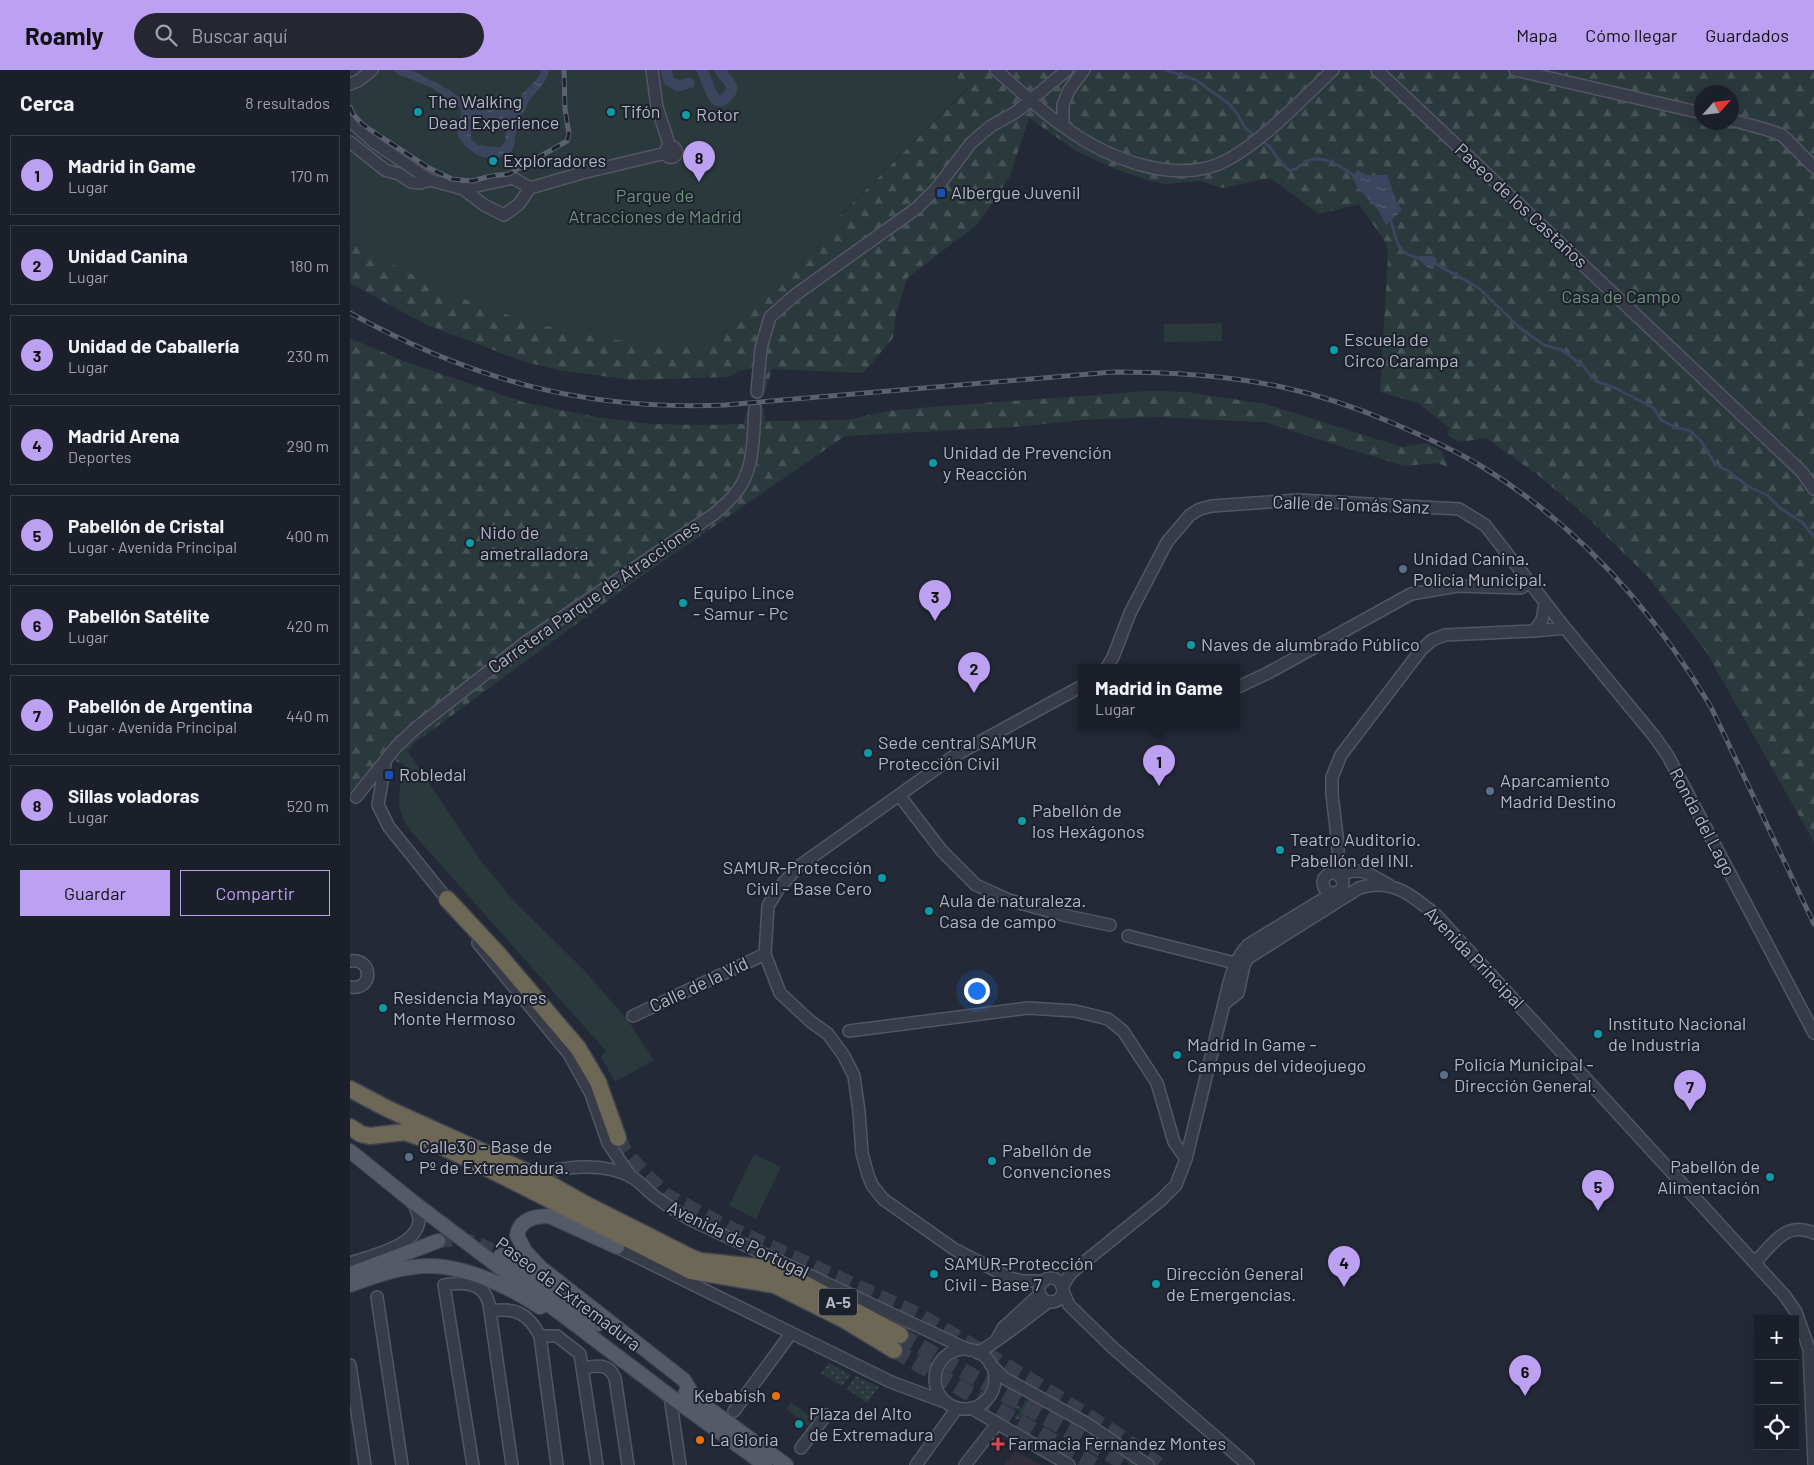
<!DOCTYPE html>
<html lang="es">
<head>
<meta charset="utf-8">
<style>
  :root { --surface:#1b1f29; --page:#242731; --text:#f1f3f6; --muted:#a0a2a8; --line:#393d46; --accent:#bca0f2 }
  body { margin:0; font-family:Barlow,sans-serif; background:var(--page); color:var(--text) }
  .controls { position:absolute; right:15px; bottom:15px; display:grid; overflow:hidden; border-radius:0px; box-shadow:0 5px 20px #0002 }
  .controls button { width:45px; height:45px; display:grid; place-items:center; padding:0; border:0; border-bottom:1px solid var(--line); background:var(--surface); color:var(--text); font:25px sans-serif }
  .compass { position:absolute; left:1344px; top:15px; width:45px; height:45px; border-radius:50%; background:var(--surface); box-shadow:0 5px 20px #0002; rotate:63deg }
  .you { position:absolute; left:626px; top:920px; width:18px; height:18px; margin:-12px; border:4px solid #fff; border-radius:50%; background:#1a73e8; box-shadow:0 0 0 8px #1a73e833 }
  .badge { display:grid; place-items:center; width:32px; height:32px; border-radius:50%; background:var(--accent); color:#111; font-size:16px; font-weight:700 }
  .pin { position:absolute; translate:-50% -41px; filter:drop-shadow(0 1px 2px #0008) }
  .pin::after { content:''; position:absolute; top:26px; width:18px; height:15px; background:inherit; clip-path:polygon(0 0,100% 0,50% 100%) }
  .popup { position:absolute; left:728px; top:594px; width:162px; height:65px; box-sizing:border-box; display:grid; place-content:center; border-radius:0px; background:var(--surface); filter:drop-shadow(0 1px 4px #0005); font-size:16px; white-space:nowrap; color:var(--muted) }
  .popup b { font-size:19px; color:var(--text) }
  .popup::after { content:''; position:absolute; left:50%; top:100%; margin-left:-10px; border:10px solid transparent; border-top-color:var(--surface) }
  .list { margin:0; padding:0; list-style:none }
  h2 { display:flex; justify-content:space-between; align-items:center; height:65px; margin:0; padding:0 20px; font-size:21px }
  h2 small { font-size:16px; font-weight:400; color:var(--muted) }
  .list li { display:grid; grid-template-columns:32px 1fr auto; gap:15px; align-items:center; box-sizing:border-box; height:80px; margin:0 10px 10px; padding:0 10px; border:1px solid var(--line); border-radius:0px }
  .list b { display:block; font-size:19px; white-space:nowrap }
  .list p { margin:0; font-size:16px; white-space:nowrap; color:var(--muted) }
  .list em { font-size:16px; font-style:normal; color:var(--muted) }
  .actions { display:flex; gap:10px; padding:15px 20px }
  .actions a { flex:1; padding:11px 0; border:1px solid var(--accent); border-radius:0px; text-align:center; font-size:18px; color:var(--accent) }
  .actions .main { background:var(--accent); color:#111 }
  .icon { flex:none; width:28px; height:28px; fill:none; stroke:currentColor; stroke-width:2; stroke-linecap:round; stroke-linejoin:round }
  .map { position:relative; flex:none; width:1464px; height:1395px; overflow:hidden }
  header { display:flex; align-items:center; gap:30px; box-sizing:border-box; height:70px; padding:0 25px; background:var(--accent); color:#111 }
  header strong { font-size:24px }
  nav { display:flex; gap:28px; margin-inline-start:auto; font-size:18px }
  .search { width:350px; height:45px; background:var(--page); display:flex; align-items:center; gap:12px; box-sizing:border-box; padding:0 18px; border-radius:28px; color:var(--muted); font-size:19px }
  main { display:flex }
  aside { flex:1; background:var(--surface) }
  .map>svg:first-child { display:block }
  .medical { fill:#322f3a }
  .grass { fill:url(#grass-dots) }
  .forest { fill:url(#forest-firs); fill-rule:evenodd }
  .park { fill:#2a393c }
  .water { fill:url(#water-ripples); fill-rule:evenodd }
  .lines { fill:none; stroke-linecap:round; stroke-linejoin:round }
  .stream { stroke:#3c455e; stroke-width:3 }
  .canal { stroke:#3c455e; stroke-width:11 }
  .major-tunnel { stroke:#393e4c; stroke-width:14; stroke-dasharray:14 7; stroke-linecap:butt }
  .highway-tunnel { stroke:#393e4c; stroke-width:16; stroke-dasharray:16 8; stroke-linecap:butt }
  .minor-casing { stroke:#535663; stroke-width:14 }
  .major-casing { stroke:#414551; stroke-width:16 }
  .highway-casing { stroke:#404350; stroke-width:19 }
  .minor { stroke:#383c48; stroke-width:11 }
  .major { stroke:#565a68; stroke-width:14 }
  .highway { stroke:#6d6755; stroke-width:16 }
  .rail-casing { stroke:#5c6170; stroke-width:5 }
  .rail { stroke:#1d212c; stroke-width:3; stroke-dasharray:9; stroke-linecap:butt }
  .culture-dot { fill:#0f9aa8; stroke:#1d212c; stroke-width:2 }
  .transit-dot { fill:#1a4fb4; stroke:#1d212c; stroke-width:2 }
  .service-dot { fill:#5c6f8a; stroke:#1d212c; stroke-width:2 }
  .food-dot { fill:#e8710a; stroke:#1d212c; stroke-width:2 }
  .health-dot { fill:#e0444e; stroke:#1d212c; stroke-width:2 }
  .labels { text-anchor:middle; stroke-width:4; stroke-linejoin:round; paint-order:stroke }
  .shield { fill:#1d212c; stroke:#868996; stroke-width:1 }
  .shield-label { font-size:16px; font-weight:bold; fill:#b3b6c4 }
  .poi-label { font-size:18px; fill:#b3b6c4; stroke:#1d212c; text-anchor:start }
  .park-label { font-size:18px; fill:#6c927b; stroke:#1d212c }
  .street-label { font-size:18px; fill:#b3b6c4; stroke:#1d212c }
</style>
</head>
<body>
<header>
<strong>Roamly</strong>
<div class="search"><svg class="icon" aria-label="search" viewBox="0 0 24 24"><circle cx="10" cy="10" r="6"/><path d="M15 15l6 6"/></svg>Buscar aquí</div>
<nav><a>Mapa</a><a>Cómo llegar</a><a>Guardados</a></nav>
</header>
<main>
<aside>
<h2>Cerca<small>8 resultados</small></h2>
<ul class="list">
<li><span class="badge">1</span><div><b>Madrid in Game</b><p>Lugar</p></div><em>170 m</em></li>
<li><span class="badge">2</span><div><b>Unidad Canina</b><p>Lugar</p></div><em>180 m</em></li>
<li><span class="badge">3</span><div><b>Unidad de Caballería</b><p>Lugar</p></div><em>230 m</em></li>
<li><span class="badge">4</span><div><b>Madrid Arena</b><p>Deportes</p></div><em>290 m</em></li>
<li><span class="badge">5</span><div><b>Pabellón de Cristal</b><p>Lugar · Avenida Principal</p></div><em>400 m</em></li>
<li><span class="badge">6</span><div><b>Pabellón Satélite</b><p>Lugar</p></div><em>420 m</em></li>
<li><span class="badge">7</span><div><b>Pabellón de Argentina</b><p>Lugar · Avenida Principal</p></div><em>440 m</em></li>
<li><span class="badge">8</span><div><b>Sillas voladoras</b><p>Lugar</p></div><em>520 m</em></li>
</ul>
<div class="actions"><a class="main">Guardar</a><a>Compartir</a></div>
</aside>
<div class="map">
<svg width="1464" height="1395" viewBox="0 0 1464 1395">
  <defs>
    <pattern id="grass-dots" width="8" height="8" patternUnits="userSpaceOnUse" patternTransform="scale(1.25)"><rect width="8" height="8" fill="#2a393c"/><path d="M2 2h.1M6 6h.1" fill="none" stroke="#465357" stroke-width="1.8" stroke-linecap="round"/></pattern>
    <pattern id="forest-firs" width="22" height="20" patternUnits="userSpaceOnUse" patternTransform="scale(1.25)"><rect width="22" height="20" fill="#2a393c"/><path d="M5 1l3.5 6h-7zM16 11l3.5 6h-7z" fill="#465357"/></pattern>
    <pattern id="water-ripples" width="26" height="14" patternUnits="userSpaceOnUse" patternTransform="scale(1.25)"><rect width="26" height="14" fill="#3c455e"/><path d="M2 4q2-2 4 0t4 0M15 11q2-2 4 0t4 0" fill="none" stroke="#565e73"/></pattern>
  </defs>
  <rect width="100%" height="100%" fill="#242937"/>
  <path class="medical" d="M665,1381l26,14h-37z"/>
  <path class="grass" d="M479,1293l22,12 -9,11 -21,-13z
    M506,1306l23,11 -12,16 -20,-14z
    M676,1329l3,2v6l5,-1 2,2 -4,4 4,4v3l-5,1 -3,-7 -5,5 -8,2v-4l6,-4 -8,-7 -1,-3h4l5,6z
    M765,1376l27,19h-13l-5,-7 -5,1 -3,-4h-4z"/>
  <path class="forest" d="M600,0h864v772l-107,-189 -59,-76 -63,-62 -47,-40 -52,-37 -27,4 -12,-7 3,-7 -32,-25 -38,-11 8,-137 -2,-12 -27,-39 -40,10 -49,-36 -47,10 -23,-7 -34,3 -16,-3 -37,-13 -35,-16 -49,-34 -19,58 -32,48 -71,54 -12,41 -2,19 -30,35 -91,-4 -7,23 -13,-1 1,-22 -2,-1 -11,3 -11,6 -96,3 -75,-10 -36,-9 -97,-37 -75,-41v-41l101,52 213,50 50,-3 253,-252zM1352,22h30v30h-30z
    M0,268l56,24 120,41 70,14 55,7 53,1 39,-1 5,-16 16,1 1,12 82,-1 40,-9 44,-4 218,-16 38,1 78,12 137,43 24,-4 16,8 6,16 -11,-4 -33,3 -140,-44h-9l-97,-5 -75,3 -70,7 -168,9 -213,147 -219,161 -13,19 -17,-8 -22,33 -11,4z"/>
  <path class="park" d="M0,0h600l17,18 -253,253 -50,3 -56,-5 -81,-17 -76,-28 -101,-52z
    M872,253v18l-58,1v-18z
    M57,680l75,112 32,39 68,67 45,51 27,41 -39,22 -14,-25 5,-6 -196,-221c-16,-22 -12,-40 -4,-64l-6,-3z
    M404,1084l27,13 -25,52 -27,-13z
    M441,1332l22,16 -5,8 -22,-17z"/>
  <path class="water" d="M43,0h18l31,16 37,23h15l16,-1 8,-5 4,-9 15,-15 3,-5 1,-4h8c-2,14 -16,23 -22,35 -4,8 -8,17 -10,25 -5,14 2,21 -16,27 -4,1 -7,2 -11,1 -9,-1 -14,-3 -21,-9 -26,-23 -1,-28 -10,-43l-27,-18 -34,-14zM131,50l15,2 10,8 -1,12 -5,5h-8l-14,-2 -7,-6v-13l5,-5z
    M1007,100l9,5h21l10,28 5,7 -16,15 -7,-14 -21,-23 -6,-11z
    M1072,186h11l4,4 -4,9 -6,-2 -11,-10z"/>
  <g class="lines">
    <path class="stream" d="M816,0l30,10 33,24 9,11 7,13 24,18 13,18 8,7c10,-3 13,-9 20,-11 17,-5 33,8 46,17
      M1040,149c8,19 3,34 29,39
      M1082,192l47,26 41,40 24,17 18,5 20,15 14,16 19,7 39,20 7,12 16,8 12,2 12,11 14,23 13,7 21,16 18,8 13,13 23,15 11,14"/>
    <path class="canal" d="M316,0l3,11 9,5 11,-3
      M352,0l10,24 4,6 5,1c21,-13 6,-19 -1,-31"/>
    <path class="major-tunnel" d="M88,1171c29,-4 37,1 63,14"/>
    <path class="highway-tunnel" d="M268,1068l5,11 11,14 32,33 64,33 190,87 108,63 97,61 33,25
      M550,1265l229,130
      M544,1280l200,115"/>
    <defs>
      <path id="minor" d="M302,0l5,37 13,40
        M646,0c22,19 43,39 67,56 43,32 115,62 166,33 36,-20 73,-60 104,-89
        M1027,0l425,402 12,17
        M1165,0l187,43
        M0,14l8,-3 14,-11
        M1382,50l36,10 14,5 32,32
        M0,51l25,22 55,37 33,9 50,-11 17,10 52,-15 84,-20
        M713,56v-21l6,-15 15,-20
        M0,72l35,28 14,4 12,8 9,1 10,-3
        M315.5 82a5.5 5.5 0 1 1 11 0a5.5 5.5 0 1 1-11 0Z
        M113,119l21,16 20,10 15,-11 11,-16
        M407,322l4,-44 9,-31 25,-22 122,-87 19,-19 35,-46 20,-17 25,-14 51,-42
        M1184,561l8,-11 3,-17
        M757,597l6,-10 17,-44 37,-71 23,-27 10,-6 12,-3 86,-6 161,9 26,16 80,103 89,108 14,20 146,277
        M886,618l32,-15 143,-79 46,-8 64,2 8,-6
        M35,694l-7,41 11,22 61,76
        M549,725l43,56 34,34 33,15 58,16 43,9
        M6,727l40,-50 20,-19 110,-86 188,-128c7,-6 14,-12 20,-19 21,-23 19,-58 21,-87
        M973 813a10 10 0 1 1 20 0a10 10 0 1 1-20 0Z
        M988,805v-30l-6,-51v-17l9,-22 80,-105 11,-10 13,-5 89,-4 31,-3
        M990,807c17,-14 33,-1 49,8
        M778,866l107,27
        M128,873l91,111 22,40 17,49 23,34
        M0,891c23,-4 24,30 0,26
        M874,934l14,-11 6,-28 4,-7 111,-70c33,-11 55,9 78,28l348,380 11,16 13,37 5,114
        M283,946l132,-62
        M499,961l179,-23 47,3 33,8 15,12 34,52 17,59 12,17
        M182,1104c32,-6 67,-13 98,2 10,5 18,16 27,22 10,8 21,14 32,21l280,131
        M267,1177l274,135 54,20
        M1405,1192c18,-17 30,-42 59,-29
        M0,1193c20,-7 68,-17 69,-43 0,-6 -4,-13 -6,-18
        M689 1220a12 12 0 1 1 24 0a12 12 0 1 1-24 0Z
        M694,1211h-22l-12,-3 -56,-29 -71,-50 -11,-14 -4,-10 -6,-22 -3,-41 -5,-36 -10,-20 -16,-22 -18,-13 -30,-28 -15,-39 3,-48 11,-18 19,-21 156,-111 128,-70
        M712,1217l9,-14 90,-73 15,-15 10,-26 43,-176c4,-15 8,-26 19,-38l85,-52
        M713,1221l6,14 43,42 136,118
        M27,1227l25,168
        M140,1241l22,154
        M190,1266l17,129
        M647,1269l6,-11 37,-34
        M585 1309a30 30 0 1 1 60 0a30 30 0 1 1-60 0Z
        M628,1283c25,-16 47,-33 70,-51
        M640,1294l14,14 82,45 62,42
        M0,1295l15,100
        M232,1298c14,-2 26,-6 33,10l13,87
        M320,1326l10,69
        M621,1338l98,57
        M384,1341l53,-72
        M451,1378l25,-33
        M123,1395l-29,-180c23,-4 44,-2 46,26 25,-4 38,2 50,25h17l23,18 17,111
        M566,1395l41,-57
        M615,1395l32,-41"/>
      <path id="major" d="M0,1081l63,51 257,194 95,69
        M267,1177l-68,-31c-14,0 -29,3 -32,19l8,16 16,17 143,112 10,17
        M151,1185l25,15 72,54
        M0,1204l88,-33
        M0,1215c25,-9 52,-19 79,-19 37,0 81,21 111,41
        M336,1322l100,73"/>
      <path id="highway" d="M97,829l52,56 79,93 20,34 20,56
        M0,1019l38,20 144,65 53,30 107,54 8,3 77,8 123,66
        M0,1057l11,7 9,2 35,-4 25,9 49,23 212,107 84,14 68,34 51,31"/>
    </defs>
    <use href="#minor" class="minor-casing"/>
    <use href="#major" class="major-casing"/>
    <use href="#highway" class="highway-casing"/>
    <use href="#minor" class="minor"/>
    <use href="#major" class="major"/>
    <use href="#highway" class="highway"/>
    <defs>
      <path id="rail" d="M0,37l3,7 10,11 66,43 23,11 20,2 19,-5 18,-2 58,-33 2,-7 -4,-25 -1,-39
        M0,243c122,67 235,98 375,92l388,-33c57,0 113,3 169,15 37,8 73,20 108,35 31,13 63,27 91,44 97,59 173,145 230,241l103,217"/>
    </defs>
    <use href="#rail" class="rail-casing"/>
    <use href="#rail" class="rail"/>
  </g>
  <g class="culture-dot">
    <circle cx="68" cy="42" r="5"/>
    <circle cx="261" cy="42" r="5"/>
    <circle cx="336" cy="45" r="5"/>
    <circle cx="143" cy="91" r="5"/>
    <circle cx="984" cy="280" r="5"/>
    <circle cx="583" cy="393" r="5"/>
    <circle cx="120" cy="473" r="5"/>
    <circle cx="333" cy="533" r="5"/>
    <circle cx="841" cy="575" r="5"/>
    <circle cx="518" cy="683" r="5"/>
    <circle cx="672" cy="751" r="5"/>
    <circle cx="930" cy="780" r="5"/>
    <circle cx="532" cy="808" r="5"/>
    <circle cx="579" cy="841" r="5"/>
    <circle cx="33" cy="938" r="5"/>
    <circle cx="1248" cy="964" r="5"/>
    <circle cx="827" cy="985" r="5"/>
    <circle cx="642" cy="1091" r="5"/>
    <circle cx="1420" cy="1107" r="5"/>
    <circle cx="584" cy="1204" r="5"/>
    <circle cx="806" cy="1214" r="5"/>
    <circle cx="449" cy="1354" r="5"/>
  </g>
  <g class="transit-dot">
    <rect x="586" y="118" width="10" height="10" rx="2.5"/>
    <rect x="34" y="700" width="10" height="10" rx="2.5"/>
  </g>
  <g class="service-dot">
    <circle cx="1053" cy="499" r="5"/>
    <circle cx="1140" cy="721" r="5"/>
    <circle cx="1094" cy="1005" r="5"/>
    <circle cx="59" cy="1087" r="5"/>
  </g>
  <g class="food-dot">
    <circle cx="426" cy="1326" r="5"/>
    <circle cx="350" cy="1370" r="5"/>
  </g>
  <path class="health-dot" d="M645.5 1366.5h5v5h5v5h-5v5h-5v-5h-5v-5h5z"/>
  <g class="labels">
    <rect class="shield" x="469" y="1218.5" width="38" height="27" rx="4"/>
    <g class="shield-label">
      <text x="488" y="1238">A-5</text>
    </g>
    <g class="poi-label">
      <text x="78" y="38">The Walking<tspan x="78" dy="21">Dead Experience</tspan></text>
      <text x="271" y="48">Tifón</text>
      <text x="346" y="51">Rotor</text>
      <text x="153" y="97">Exploradores</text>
      <text x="601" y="129">Albergue Juvenil</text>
      <text x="994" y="276">Escuela de<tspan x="994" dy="21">Circo Carampa</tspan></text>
      <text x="593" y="389">Unidad de Prevención<tspan x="593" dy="21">y Reacción</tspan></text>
      <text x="130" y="469">Nido de<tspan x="130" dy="21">ametralladora</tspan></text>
      <text x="1063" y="495">Unidad Canina.<tspan x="1063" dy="21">Policía Municipal.</tspan></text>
      <text x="343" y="529">Equipo Lince<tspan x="343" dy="21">- Samur - Pc</tspan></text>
      <text x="851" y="581">Naves de alumbrado Público</text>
      <text x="528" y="679">Sede central SAMUR<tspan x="528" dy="21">Protección Civil</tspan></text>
      <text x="49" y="711">Robledal</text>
      <text x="1150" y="717">Aparcamiento<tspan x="1150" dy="21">Madrid Destino</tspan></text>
      <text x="682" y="747">Pabellón de<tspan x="682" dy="21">los Hexágonos</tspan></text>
      <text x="940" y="776">Teatro Auditorio.<tspan x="940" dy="21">Pabellón del INI.</tspan></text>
      <text x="522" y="804" text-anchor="end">SAMUR-Protección<tspan x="522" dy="21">Civil - Base Cero</tspan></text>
      <text x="589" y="837">Aula de naturaleza.<tspan x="589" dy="21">Casa de campo</tspan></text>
      <text x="43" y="934">Residencia Mayores<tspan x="43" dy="21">Monte Hermoso</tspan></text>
      <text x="1258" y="960">Instituto Nacional<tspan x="1258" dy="21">de Industria</tspan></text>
      <text x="837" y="981">Madrid In Game -<tspan x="837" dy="21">Campus del videojuego</tspan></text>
      <text x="1104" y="1001">Policía Municipal -<tspan x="1104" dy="21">Dirección General.</tspan></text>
      <text x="69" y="1083">Calle30 - Base de<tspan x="69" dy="21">Pº de Extremadura.</tspan></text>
      <text x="652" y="1087">Pabellón de<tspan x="652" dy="21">Convenciones</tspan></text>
      <text x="1410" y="1103" text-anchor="end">Pabellón de<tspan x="1410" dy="21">Alimentación</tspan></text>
      <text x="594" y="1200">SAMUR-Protección<tspan x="594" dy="21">Civil - Base 7</tspan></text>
      <text x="816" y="1210">Dirección General<tspan x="816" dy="21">de Emergencias.</tspan></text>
      <text x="416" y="1332" text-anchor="end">Kebabish</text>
      <text x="459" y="1350">Plaza del Alto<tspan x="459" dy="21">de Extremadura</tspan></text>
      <text x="360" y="1376">La Gloria</text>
      <text x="658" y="1380">Farmacia Fernandez Montes</text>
    </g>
    <g class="park-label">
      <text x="305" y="132">Parque de<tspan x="305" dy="21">Atracciones de Madrid</tspan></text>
      <text x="1271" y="233">Casa de Campo</text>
    </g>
    <g class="street-label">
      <text transform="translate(1171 136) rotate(43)" y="6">Paseo de los Castaños</text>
      <text transform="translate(1001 435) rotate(2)" y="6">Calle de Tomás Sanz</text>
      <text transform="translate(244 527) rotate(-35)" y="6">Carretera Parque de Atracciones</text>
      <text transform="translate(1352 752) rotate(62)" y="6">Ronda del Lago</text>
      <text transform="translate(1124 888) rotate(46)" y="6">Avenida Principal</text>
      <text transform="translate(349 915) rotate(-25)" y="6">Calle de la Vid</text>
      <text transform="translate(388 1170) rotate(26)" y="6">Avenida de Portugal</text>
      <text transform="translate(218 1224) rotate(37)" y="6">Paseo de Extremadura</text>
    </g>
  </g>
</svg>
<div class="controls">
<button>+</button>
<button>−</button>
<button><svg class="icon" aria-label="locate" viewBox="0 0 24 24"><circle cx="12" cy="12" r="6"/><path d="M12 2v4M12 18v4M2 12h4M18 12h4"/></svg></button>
</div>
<svg class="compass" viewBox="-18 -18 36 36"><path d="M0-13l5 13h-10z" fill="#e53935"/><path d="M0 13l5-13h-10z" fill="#a0a2a8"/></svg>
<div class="you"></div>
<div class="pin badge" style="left:809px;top:716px">1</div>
<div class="popup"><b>Madrid in Game</b>Lugar</div>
<div class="pin badge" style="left:624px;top:623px">2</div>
<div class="pin badge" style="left:585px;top:551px">3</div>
<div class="pin badge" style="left:994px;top:1217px">4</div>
<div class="pin badge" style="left:1248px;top:1141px">5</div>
<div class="pin badge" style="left:1175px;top:1326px">6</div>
<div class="pin badge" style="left:1340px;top:1041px">7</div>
<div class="pin badge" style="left:349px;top:112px">8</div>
</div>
</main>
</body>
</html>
